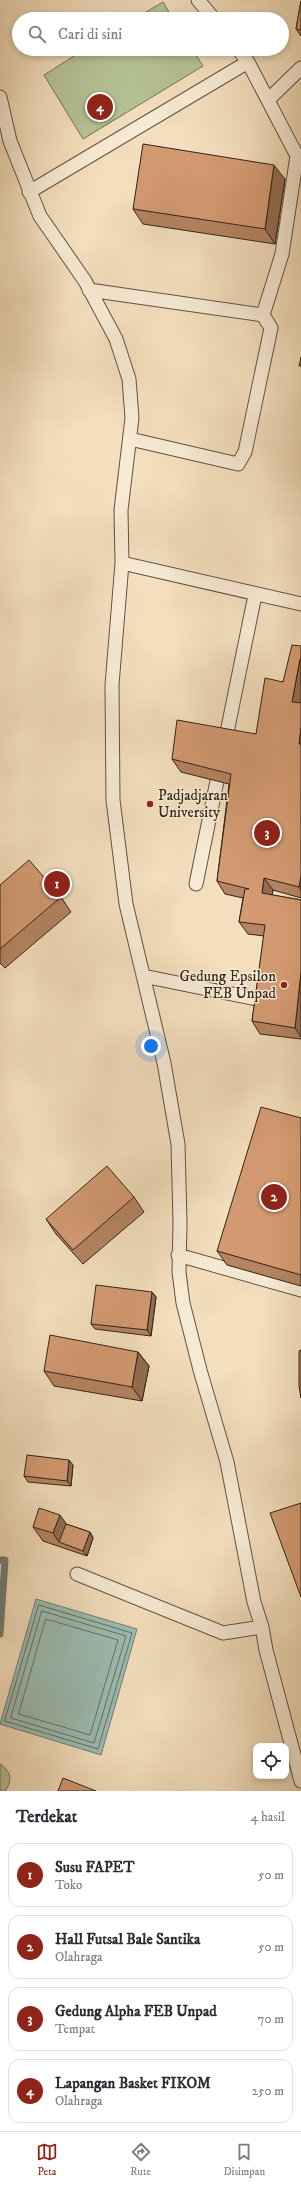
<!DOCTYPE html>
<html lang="id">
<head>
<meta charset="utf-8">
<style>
  :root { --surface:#fff; --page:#f7f7f7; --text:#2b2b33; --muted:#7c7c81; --line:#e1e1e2; --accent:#8f2418 }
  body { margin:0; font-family:"IM FELL DW Pica",serif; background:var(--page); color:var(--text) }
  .controls { position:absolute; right:12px; bottom:12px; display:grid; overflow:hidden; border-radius:8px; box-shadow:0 2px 6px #0003 }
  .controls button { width:36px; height:36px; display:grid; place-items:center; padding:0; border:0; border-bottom:1px solid var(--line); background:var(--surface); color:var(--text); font:20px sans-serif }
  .you { position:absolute; left:151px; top:1046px; width:14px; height:14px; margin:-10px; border:3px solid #fff; border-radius:50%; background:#1a73e8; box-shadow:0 0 0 6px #1a73e833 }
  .badge { display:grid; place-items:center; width:26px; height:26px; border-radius:50%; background:var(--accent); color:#fff; font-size:13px; font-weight:700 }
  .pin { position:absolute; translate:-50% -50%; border:2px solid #fff; box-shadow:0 1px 4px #0006 }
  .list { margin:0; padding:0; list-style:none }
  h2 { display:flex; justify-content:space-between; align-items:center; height:52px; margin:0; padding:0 16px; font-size:17px }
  h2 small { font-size:13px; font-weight:400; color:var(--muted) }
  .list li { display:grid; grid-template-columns:26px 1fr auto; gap:12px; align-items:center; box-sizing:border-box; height:64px; margin:0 8px 8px; padding:0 8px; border:1px solid var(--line); border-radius:12px }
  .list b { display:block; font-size:15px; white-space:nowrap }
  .list p { margin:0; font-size:13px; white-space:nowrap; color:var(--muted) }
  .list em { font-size:13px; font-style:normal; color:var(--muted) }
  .icon { flex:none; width:22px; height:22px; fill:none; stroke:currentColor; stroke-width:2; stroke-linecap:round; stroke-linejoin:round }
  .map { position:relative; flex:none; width:301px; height:1791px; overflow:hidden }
  .search { position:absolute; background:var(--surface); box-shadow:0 2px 6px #0003; left:12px; right:12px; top:12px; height:44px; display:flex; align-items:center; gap:10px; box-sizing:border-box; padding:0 14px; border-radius:22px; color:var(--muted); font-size:15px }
  .sheet { height:340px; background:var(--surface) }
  nav { display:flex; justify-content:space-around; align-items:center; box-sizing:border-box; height:56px; border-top:1px solid var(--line); background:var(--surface); font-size:11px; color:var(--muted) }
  nav a { display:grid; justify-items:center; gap:2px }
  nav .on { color:var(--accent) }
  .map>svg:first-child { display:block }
  .green { fill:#b5c295; stroke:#737358 }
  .water { fill:#9bbcb2; stroke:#717f75 }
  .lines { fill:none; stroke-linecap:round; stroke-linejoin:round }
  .shore { stroke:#667066; stroke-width:1 }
  .stream { stroke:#717f75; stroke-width:7 }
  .lane-casing { stroke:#625243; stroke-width:15 }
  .lane { stroke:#f7ead4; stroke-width:13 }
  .wall { fill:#b58462; stroke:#31241a }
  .shaded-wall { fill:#946c50; stroke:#31241a }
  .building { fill:#d39a72; stroke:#31241a }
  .poi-dot { fill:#8f2418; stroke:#f7ead4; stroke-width:1.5 }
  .labels { text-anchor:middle; stroke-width:3; stroke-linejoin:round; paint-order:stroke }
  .poi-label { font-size:15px; fill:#31241a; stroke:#f7ead4; text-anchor:start }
</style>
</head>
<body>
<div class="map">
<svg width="301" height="1791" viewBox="0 0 301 1791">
  <rect width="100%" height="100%" fill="#f3debd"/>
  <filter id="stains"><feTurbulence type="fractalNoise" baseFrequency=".005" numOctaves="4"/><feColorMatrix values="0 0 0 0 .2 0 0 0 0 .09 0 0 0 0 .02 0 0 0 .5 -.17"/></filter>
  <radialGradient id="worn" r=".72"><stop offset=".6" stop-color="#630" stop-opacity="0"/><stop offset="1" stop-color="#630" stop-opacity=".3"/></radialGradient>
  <path class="green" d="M163,2l10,17h-39z
    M85,49h107l11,17 -120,73 -39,-64z
    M0,1764c11,7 13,16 5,27h-5z"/>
  <path class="water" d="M36,1599l101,30 -36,126 -101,-31z"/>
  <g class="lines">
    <path class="shore" d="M39,1605l93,28 -34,116 -93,-28z
      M42,1611l84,25 -32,107 -83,-25z
      M46,1619l72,21 -28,95 -71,-21z"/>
    <path class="stream" d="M0,1560h5l-5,74"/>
    <defs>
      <path id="lane" d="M198,0l16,19
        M238,49l10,13 49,94 -15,98 -19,61
        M0,97l10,44 30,75 45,65 31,58 13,40 3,39 -11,92 1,53 -10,122 1,115 13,104 38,159 14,81 2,79 -1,49 4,31 17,67 27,92 27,140 8,25 4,23 35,131
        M268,100l33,-32
        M29,192l219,-130
        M89,290l174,25 8,13 -26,124 -7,12 -108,-25
        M122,563l179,41
        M196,884l59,-289
        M143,976l158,32
        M178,1255l123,35
        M77,1574l146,59 39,-6"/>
    </defs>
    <use href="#lane" class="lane-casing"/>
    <use href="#lane" class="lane"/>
  </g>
  <path class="wall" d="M301,1v35l-5,-7z
    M285,179l-10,65 -132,-20 -10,-15z
    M301,646v252l-28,-8 -1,5 29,5v139l-41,-5 -8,-13 12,-85 -16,-2 -9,-12 4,-24 -18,-4 -8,-13 12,-97 -48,-12 -9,-13 84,-25z
    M0,885l61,12 10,15 -66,56 -5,-5z
    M301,1118v168l-74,-21 -10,-14z
    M134,1197l10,15 -61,52 -27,-30 -10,-15z
    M152,1292l4,5 -5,39 -56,-7 -4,-5z
    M138,1352l11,14 -7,35 -88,-15 -10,-15z
    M73,1465l-2,21 -43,-4 -4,-6z
    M66,1524l24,8 3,6 -6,18 -44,-15 -10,-14z"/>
  <path class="shaded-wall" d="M274,165l11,14 -10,65 -10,-15z
    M300,659l1,1v54l-9,-12z
    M301,727v20l-2,-3z
    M301,876v14l-2,-3z
    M264,878l9,12 -3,15 -8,-12z
    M301,972v65l-6,-9z
    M152,1292l4,5 -5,39 -4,-6z
    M138,1352l11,14 -7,35 -10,-14z
    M69,1460l4,5 -2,21 -4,-5z
    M60,1515l10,14 -11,13 -6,-9z
    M90,1532l3,6 -6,18 -4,-5z"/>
  <path class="building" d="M301,1v29l-5,-1z
    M143,144l131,21 -9,64 -132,-20z
    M301,357v9h-2z
    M292,645l9,1v13h-1l-8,43 9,1v24l-2,17h2v132l-2,11 -35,-9 -2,15 39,7v72l-6,56 -43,-7 13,-96 -26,-3 6,-33h4l-32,-8 14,-107 -59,-15 5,-39 79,14 9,-56 18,4z
    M29,860l32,37 -61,52v-64z
    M261,1107l40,11v157l-84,-24z
    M107,1166l27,31 -61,53 -27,-31z
    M96,1285l56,7 -5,38 -56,-6z
    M50,1335l88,17 -6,35 -88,-16z
    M301,1350v48l-2,-12v-35z
    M27,1455l42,5 -2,21 -43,-5z
    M301,1503v94l-31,-84z
    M39,1508l21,7 -7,18 -20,-6z
    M66,1524l24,8 -7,19 -24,-9z
    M63,1778l33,13h-38z"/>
  <g class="poi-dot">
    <circle cx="150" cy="804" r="4"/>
    <circle cx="284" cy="985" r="4"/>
  </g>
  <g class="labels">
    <g class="poi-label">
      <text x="158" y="800">Padjadjaran<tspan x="158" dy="17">University</tspan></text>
      <text x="276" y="981" text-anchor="end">Gedung Epsilon<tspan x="276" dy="17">FEB Unpad</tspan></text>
    </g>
  </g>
  <rect width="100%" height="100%" filter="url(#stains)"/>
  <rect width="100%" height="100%" fill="url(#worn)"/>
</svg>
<div class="controls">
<button><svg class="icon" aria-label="locate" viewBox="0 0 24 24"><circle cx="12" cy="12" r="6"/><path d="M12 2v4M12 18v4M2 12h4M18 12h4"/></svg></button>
</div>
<div class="you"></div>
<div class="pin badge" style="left:57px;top:884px">1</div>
<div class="pin badge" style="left:274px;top:1197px">2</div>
<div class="pin badge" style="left:267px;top:833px">3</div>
<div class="pin badge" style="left:100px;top:107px">4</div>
<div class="search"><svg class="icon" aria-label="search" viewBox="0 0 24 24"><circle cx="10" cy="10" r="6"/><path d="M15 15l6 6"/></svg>Cari di sini</div>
</div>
<section class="sheet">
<h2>Terdekat<small>4 hasil</small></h2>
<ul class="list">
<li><span class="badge">1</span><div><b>Susu FAPET</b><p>Toko</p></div><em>50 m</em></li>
<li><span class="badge">2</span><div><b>Hall Futsal Bale Santika</b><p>Olahraga</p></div><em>50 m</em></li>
<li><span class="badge">3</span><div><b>Gedung Alpha FEB Unpad</b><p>Tempat</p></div><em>70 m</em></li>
<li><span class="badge">4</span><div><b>Lapangan Basket FIKOM</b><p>Olahraga</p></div><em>250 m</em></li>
</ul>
</section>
<nav>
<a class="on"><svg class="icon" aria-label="map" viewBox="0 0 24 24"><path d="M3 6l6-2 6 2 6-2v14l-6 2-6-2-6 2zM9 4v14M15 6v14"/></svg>Peta</a>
<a><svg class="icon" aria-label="directions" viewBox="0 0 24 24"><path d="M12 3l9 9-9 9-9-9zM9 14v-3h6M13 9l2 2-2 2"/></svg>Rute</a>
<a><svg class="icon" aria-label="saved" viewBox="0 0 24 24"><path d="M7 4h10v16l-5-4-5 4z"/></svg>Disimpan</a>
</nav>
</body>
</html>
